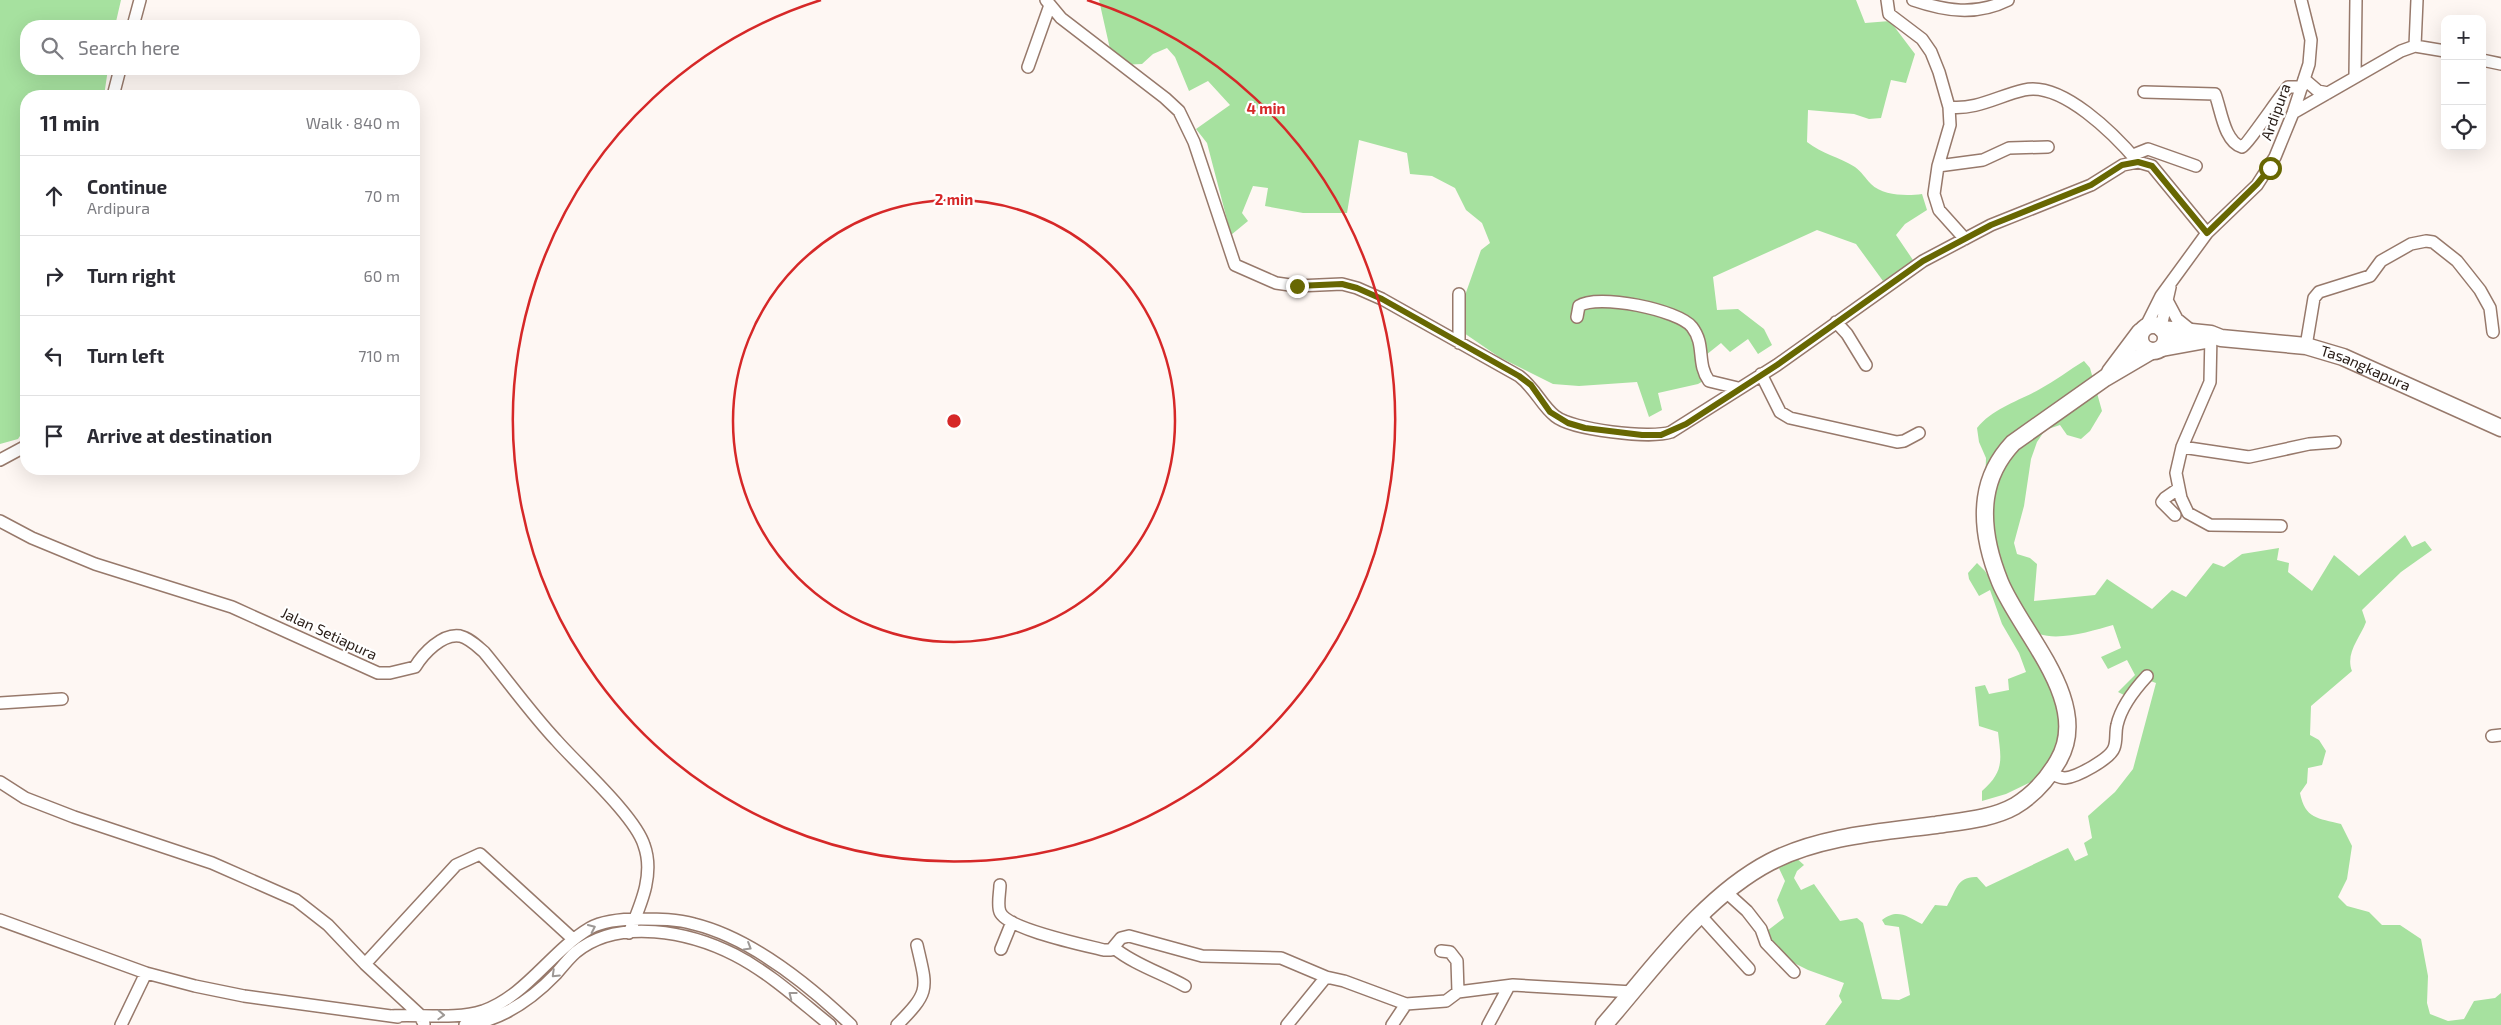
<!DOCTYPE html>
<html lang="en">
<head>
<meta charset="utf-8">
<style>
  :root { --surface:#fff; --page:#f2f2f3; --text:#2b2b33; --muted:#7c7c81; --line:#e1e1e2 }
  body { margin:0; font-family:"Exo 2",sans-serif; background:var(--page); color:var(--text) }
  .controls { position:absolute; right:15px; top:15px; display:grid; overflow:hidden; border-radius:10px; box-shadow:0 5px 20px #0002 }
  .controls button { width:45px; height:45px; display:grid; place-items:center; padding:0; border:0; border-bottom:1px solid var(--line); background:var(--surface); color:var(--text); font:25px sans-serif }
  .stop { position:absolute; width:15px; height:15px; margin:-11px; border:4px solid #676702; border-radius:50%; background:#fff }
  .stop.end { background:#676702; border-color:#fff; box-shadow:0 1px 5px #0008 }
  .list { margin:0; padding:0; list-style:none }
  h2 { display:flex; justify-content:space-between; align-items:center; height:65px; margin:0; padding:0 20px; font-size:21px }
  h2 small { font-size:16px; font-weight:400; color:var(--muted) }
  .list li { display:grid; grid-template-columns:32px 1fr auto; gap:15px; align-items:center; box-sizing:border-box; height:80px; padding:0 20px; border-top:1px solid var(--line) }
  .list b { display:block; font-size:19px; white-space:nowrap }
  .list p { margin:0; font-size:16px; white-space:nowrap; color:var(--muted) }
  .list em { font-size:16px; font-style:normal; color:var(--muted) }
  .icon { flex:none; width:28px; height:28px; fill:none; stroke:currentColor; stroke-width:2; stroke-linecap:round; stroke-linejoin:round }
  .map { position:relative; flex:none; width:2501px; height:1025px; overflow:hidden }
  .search { position:absolute; background:var(--surface); box-shadow:0 5px 20px #0002; left:20px; top:20px; width:400px; height:55px; display:flex; align-items:center; gap:12px; box-sizing:border-box; padding:0 18px; border-radius:20px; color:var(--muted); font-size:19px }
  .panel { position:absolute; background:var(--surface); box-shadow:0 5px 20px #0002; left:20px; top:90px; width:400px; height:385px; border-radius:20px }
  .map>svg:first-child { display:block }
  .green { fill:#a6e19f }
  .lines { fill:none; stroke-linecap:round; stroke-linejoin:round }
  .minor-casing { stroke:#97796b; stroke-width:14 }
  .highway-casing { stroke:#97796b; stroke-width:19 }
  .minor { stroke:#fff; stroke-width:11 }
  .highway { stroke:#fff; stroke-width:16 }
  .oneway { stroke:#9d9895 }
  .route { stroke:#676702; stroke-width:6 }
  .ring { fill:none; stroke:#d62828; stroke-width:2.5 }
  .labels { text-anchor:middle; stroke-width:4.5; stroke-linejoin:round; paint-order:stroke }
  .street-label { font-size:15px; fill:#261a14; stroke:#fff }
  .centre { fill:#d62828; stroke:#fff; stroke-width:2.5 }
  .ring-label { font-size:15px; text-anchor:middle; font-weight:bold; fill:#d62828; stroke:#fff; stroke-width:4.5; stroke-linejoin:round; paint-order:stroke }
</style>
</head>
<body>
<div class="map">
<svg width="2501" height="1025" viewBox="0 0 2501 1025">
  <rect width="100%" height="100%" fill="#fef7f3"/>
  <path class="green" d="M0,0h121l-6,26h-89v43h82l-4,27h-78v331l-8,12 -18,5z
    M1099,0h757l9,23 25,-2 25,33 -9,29 -15,-3 -10,38 -12,1 -15,-5 -46,-4 -1,32c15,12 32,15 48,25 7,5 10,11 16,17 12,12 36,12 51,10l5,16 -22,14 -9,11 19,28 -32,18 -27,-37 -39,-14 -104,47 4,33 21,-1 26,20 8,16 -14,9 -10,-15 -18,13 -9,-9 -25,20 9,17 -7,4 -40,9 4,17 -13,7 -12,-35 -58,4 -26,-2 -54,-27 -35,-24 -1,-32 18,-51 9,-7 -8,-20 -16,-13 -11,-22 -23,-12 -22,-2 -3,-21 -48,-13 -12,73h-44l-38,-7 3,-18 -15,-2 -11,27 6,8 -17,14 -24,-92 -11,-14 34,-24 -22,-24 -19,10 -14,-34 -8,-9 -14,6 -11,10 -22,1 -10,-16z
    M2084,361l6,7 12,43 -12,20 -9,8 -14,-4 -7,-10 -15,5 -8,12 -6,17 -7,47 -10,37 3,11 13,4 7,6 -3,37 61,-6 12,-16 45,30 20,-19 14,7 27,-34 11,4 18,-13 37,-6 -2,12 12,3 -1,9 24,19 22,-36 25,21 46,-41 7,12 13,-6 7,9 -31,22 -39,38 4,12c-6,16 -21,31 -14,49l-41,35 -1,29 9,5 7,11 -4,14 -14,3 -1,15 -7,10c5,26 18,25 41,31l11,22 -5,33 -9,18 9,9 22,6 13,13h18l21,14 7,37 -1,27 3,11 18,7 16,-2 10,-18 21,-3 6,-5v32h-676l17,-23 -3,-6 5,-13 -36,-13 -16,-8 -17,-12 -8,-19 17,-13 -7,-18 8,-19 -9,-19 18,-6 10,9 -7,6 -3,7 7,12 13,-6 26,37 17,-3 6,5 19,76 17,1 11,-5 -11,-68 -14,-2 -3,-5c15,-12 25,-4 40,4l13,-19 12,1c9,-15 10,-30 30,-29l9,10 82,-39 7,13 13,-6 -4,-12 8,-5 -4,-22 27,-24 18,-23 23,-86 -14,-5 -14,19 -10,-5 17,-17 -8,-15 -19,9 -7,-12 20,-9 -8,-23c-21,6 -53,16 -74,9l-9,7 25,40 8,58 -22,38 -35,17 -24,7v-10c23,-20 19,-32 16,-59l-19,-6 -4,-39 10,-2 4,9 20,-4 -1,-11 18,-7 -7,-19 -17,-29 -12,-34 -11,6 -10,-17 -1,-6 9,-10 8,8 11,18 -13,-36 3,-95 -7,-16 -2,-14c16,-20 42,-27 63,-39 15,-8 29,-19 44,-28z"/>
  <g class="lines">
    <defs>
      <path id="minor" d="M1046,0l15,18 104,80 14,13 15,31 41,123 41,18 21,3 45,-2 15,4 25,11 137,77c17,13 22,29 36,40 17,14 96,23 116,16l106,-67 146,-104 68,-36 100,-40 32,-20 15,-3 14,4 55,67
        M1887,0l2,14 33,25 9,13 8,20 10,35 1,18 -12,41 -4,28 5,16 26,29
        M1913,0c32,11 63,16 95,0
        M133,26l7,-26
        M2415,46l2,-46
        M2482,60l19,4
        M1028,67l22,-62
        M2355,76l1,-76
        M2304,79l14,12 10,2
        M2144,92l71,2c6,15 9,48 27,53 5,-2 38,-51 46,-60h14
        M113,96l7,-27
        M1949,107c28,3 49,-11 75,-17 38,-9 91,45 114,72
        M2293,113l108,-62 14,-5 30,5
        M2133,155l15,-6 48,17
        M1938,166l45,-6 26,-12 39,-1
        M2168,302l9,17 16,13
        M1577,317l2,-11c18,-13 100,4 113,21 14,18 4,36 17,54l29,7
        M1836,322l11,12 19,31
        M2146,326l15,-30 46,-63 50,-48 18,-28 18,-44 16,-49 2,-24 -10,-40
        M2161,327l9,-40
        M2211,334l-1,48 -28,65 -6,26 5,25 7,15 22,12 71,1
        M1459,343v-49
        M2306,346l8,-48 5,-6 51,-16 11,-15 30,-17 15,-3 7,1 24,19 23,29 10,18 3,24
        M1761,374l19,38 10,6 107,24 7,-1 15,-8
        M2182,447l67,10 60,-13 26,-2
        M0,460l26,-14
        M2175,515l-13,-13 3,-4 13,-9
        M0,521l32,17 63,26 137,43 146,66h12l25,-6c8,-13 27,-34 45,-31 9,2 17,10 24,16 24,29 46,60 72,88 22,25 79,76 88,105 11,30 -4,61 -15,88
        M0,703l62,-4
        M2492,736l9,-1
        M2050,773c5,2 10,5 15,5 12,-1 45,-19 49,-30 3,-7 1,-15 3,-23 4,-18 18,-36 30,-49
        M0,782l25,16 49,19 138,46 84,37 32,25 37,39 54,50 5,10
        M1000,885c0,7 -3,20 0,27 7,17 84,33 104,38h7l10,-12 8,-2 73,20 79,2 45,19 18,4 62,23 40,-3 12,-9 55,-7 120,7
        M1726,892l21,19 14,18 5,14 28,29
        M1700,915l49,54
        M0,920l146,53 49,13 49,10 154,21
        M1114,948c21,17 48,25 71,38
        M1001,949l11,-27
        M1441,951l9,1 7,9 1,31
        M365,964l91,-99 24,-11 93,85
        M392,1016c29,-2 63,4 91,-5 43,-15 68,-60 107,-83 14,-8 36,-9 51,-9 18,0 36,0 53,5 57,14 115,61 157,101
        M121,1025l25,-52
        M465,1025c35,-4 66,-25 91,-51 6,-7 13,-16 20,-22 43,-35 114,-20 159,3 35,18 65,46 95,70
        M897,1025c34,-34 30,-36 20,-80
        M1287,1025l39,-48
        M1392,1025l14,-21
        M1488,1025l21,-39"/>
      <g id="highway">
        <circle cx="2153" cy="338" r="13"/>
        <path id="s1" d="M2162,329l49,5 10,4 85,8 37,11 158,71"/>
        <path d="M2162,348l44,-8"/>
        <path d="M2110,372l30,-40"/>
        <path d="M1604,1025c49,-56 99,-128 166,-163 50,-26 112,-30 166,-37 26,-4 56,-6 79,-19 18,-11 32,-26 43,-45 35,-58 -37,-128 -58,-179 -11,-27 -18,-55 -14,-84 3,-22 12,-39 27,-55l92,-65 46,-27"/>
      </g>
    </defs>
    <use href="#minor" class="minor-casing"/>
    <use href="#highway" class="highway-casing"/>
    <use href="#minor" class="minor"/>
    <use href="#highway" class="highway"/>
  </g>
  <defs><path id="oneway-chevron" d="M-2-3.5L2.5 0L-2 3.5" fill="none" stroke-width="1.6" stroke-linecap="round" stroke-linejoin="round" transform="scale(1.25)"/></defs>
  <g class="oneway">
    <use href="#oneway-chevron" transform="translate(592 928) rotate(-25)"/>
    <use href="#oneway-chevron" transform="translate(748 947) rotate(31)"/>
    <use href="#oneway-chevron" transform="translate(555 974) rotate(136)"/>
    <use href="#oneway-chevron" transform="translate(792 995) rotate(-142)"/>
    <use href="#oneway-chevron" transform="translate(441 1015) rotate(2)"/>
  </g>
  <g class="lines">
    <path class="route" d="M1297,286l45,-2 15,4 25,11 137,77 12,9 19,27 18,11 17,5 57,7h19l25,-11 91,-59 146,-104 68,-36 100,-40 31,-20 16,-3 14,4 55,67 50,-49 13,-16"/>
  </g>
  <g class="ring">
    <circle cx="954" cy="421" r="221"/>
    <path d="M1087 0A441 441 0 1 1 821 0"/>
  </g>
  <g class="labels">
    <g class="street-label">
      <text transform="translate(2276 112) rotate(-70)" y="5">Ardipura</text>
      <text dy="5" stroke="none"><textPath href="#s1" startOffset="209">Tasangkapura</textPath></text>
      <text transform="translate(329 634) rotate(25)" y="5">Jalan Setiapura</text>
    </g>
  </g>
  <circle cx="954" cy="421" r="8" class="centre"/>
  <g class="ring-label">
    <text x="1266" y="114">4 min</text>
    <text x="954" y="205">2 min</text>
  </g>
</svg>
<div class="controls">
<button>+</button>
<button>−</button>
<button><svg class="icon" aria-label="locate" viewBox="0 0 24 24"><circle cx="12" cy="12" r="6"/><path d="M12 2v4M12 18v4M2 12h4M18 12h4"/></svg></button>
</div>
<div class="stop" style="left:2270px;top:168px"></div>
<div class="stop end" style="left:1297px;top:286px"></div>
<div class="search"><svg class="icon" aria-label="search" viewBox="0 0 24 24"><circle cx="10" cy="10" r="6"/><path d="M15 15l6 6"/></svg>Search here</div>
<section class="panel">
<h2>11 min<small>Walk · 840 m</small></h2>
<ul class="list">
<li><svg class="icon" aria-label="ahead" viewBox="0 0 24 24"><path d="M12 20V5M6 11l6-6 6 6"/></svg><div><b>Continue</b><p>Ardipura</p></div><em>70 m</em></li>
<li><svg class="icon" aria-label="right" viewBox="0 0 24 24"><path d="M7 20v-9h11M14 6l5 5-5 5"/></svg><div><b>Turn right</b></div><em>60 m</em></li>
<li><svg class="icon" aria-label="left" viewBox="0 0 24 24"><path d="M17 20v-9H6M10 6l-5 5 5 5"/></svg><div><b>Turn left</b></div><em>710 m</em></li>
<li><svg class="icon" aria-label="arrive" viewBox="0 0 24 24"><path d="M6 21V4h12l-3 4 3 4H6"/></svg><div><b>Arrive at destination</b></div></li>
</ul>
</section>
</div>
</body>
</html>
